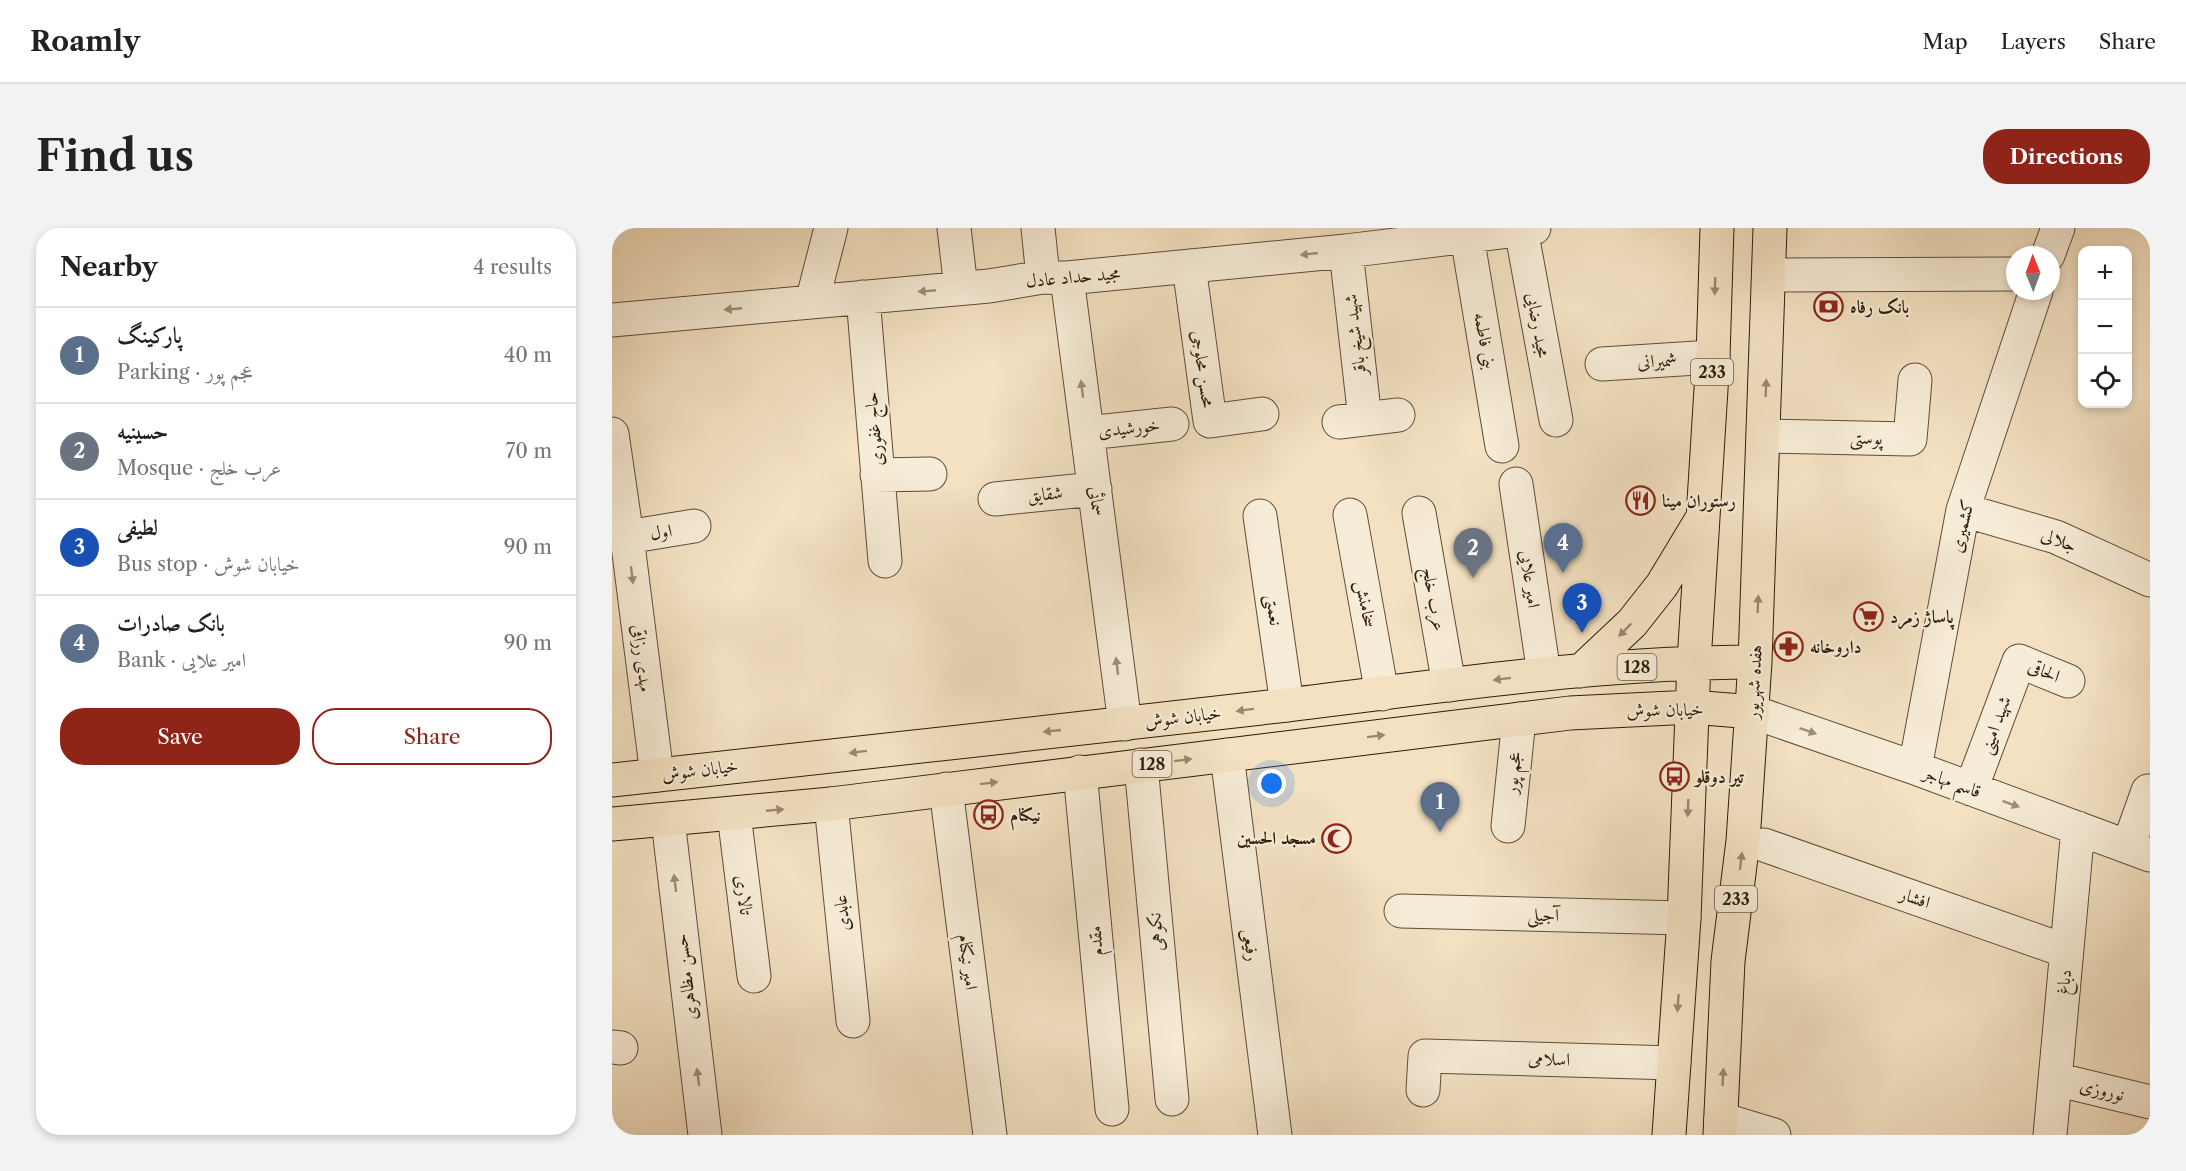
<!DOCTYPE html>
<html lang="en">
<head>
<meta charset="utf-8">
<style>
  :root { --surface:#fff; --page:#f2f2f2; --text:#222; --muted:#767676; --line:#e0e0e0; --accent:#8f2418 }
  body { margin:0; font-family:"Libre Caslon Text",Amiri,serif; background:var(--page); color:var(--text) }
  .controls { position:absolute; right:18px; top:18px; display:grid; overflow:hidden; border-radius:12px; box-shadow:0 3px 9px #0003 }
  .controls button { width:54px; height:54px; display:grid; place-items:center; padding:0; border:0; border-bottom:2px solid var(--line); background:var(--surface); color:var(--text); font:30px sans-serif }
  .compass { position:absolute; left:1394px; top:18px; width:54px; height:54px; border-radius:50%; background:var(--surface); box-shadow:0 3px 9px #0003; rotate:359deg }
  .you { position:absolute; left:660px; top:556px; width:21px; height:21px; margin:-15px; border:4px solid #fff; border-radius:50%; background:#1a73e8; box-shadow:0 0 0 9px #1a73e833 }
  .badge { display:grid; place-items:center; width:39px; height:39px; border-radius:50%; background:var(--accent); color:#fff; font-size:20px; font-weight:700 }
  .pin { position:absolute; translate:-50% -50px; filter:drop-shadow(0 2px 3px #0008) }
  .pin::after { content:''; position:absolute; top:32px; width:21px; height:18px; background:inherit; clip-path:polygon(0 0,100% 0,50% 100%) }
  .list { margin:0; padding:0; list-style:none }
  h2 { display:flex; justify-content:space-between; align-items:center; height:78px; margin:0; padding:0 24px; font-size:26px }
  h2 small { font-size:20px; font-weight:400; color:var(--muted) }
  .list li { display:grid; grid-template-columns:39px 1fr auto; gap:18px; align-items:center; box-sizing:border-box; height:96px; padding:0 24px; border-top:2px solid var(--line) }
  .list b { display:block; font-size:22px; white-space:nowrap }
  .list p { margin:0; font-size:20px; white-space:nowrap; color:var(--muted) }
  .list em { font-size:20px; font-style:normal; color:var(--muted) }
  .actions { display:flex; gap:12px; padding:18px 24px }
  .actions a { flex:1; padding:14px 0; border:2px solid var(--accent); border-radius:24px; text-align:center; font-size:21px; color:var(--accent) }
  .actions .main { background:var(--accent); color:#fff }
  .icon { flex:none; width:33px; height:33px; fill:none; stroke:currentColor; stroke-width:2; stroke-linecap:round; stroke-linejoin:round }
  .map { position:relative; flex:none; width:1538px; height:907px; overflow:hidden; border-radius:24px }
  header { display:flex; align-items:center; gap:36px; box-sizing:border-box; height:84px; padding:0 30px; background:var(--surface); border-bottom:2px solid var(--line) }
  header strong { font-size:28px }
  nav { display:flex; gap:33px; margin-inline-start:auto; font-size:21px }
  .intro { display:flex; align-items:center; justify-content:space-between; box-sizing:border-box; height:144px; padding:0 36px }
  h1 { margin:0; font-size:42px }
  .button { padding:15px 27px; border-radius:24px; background:var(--accent); color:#fff; font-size:21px; font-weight:700 }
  main { display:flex; gap:36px; padding:0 36px }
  aside { flex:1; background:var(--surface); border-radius:24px; box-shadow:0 3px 9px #0003 }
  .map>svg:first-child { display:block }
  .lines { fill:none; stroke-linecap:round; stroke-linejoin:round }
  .minor-casing { stroke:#5e4d38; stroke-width:35 }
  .major-casing { stroke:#2c1c0a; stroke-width:35 }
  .minor { stroke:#f7ecd7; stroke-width:33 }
  .major { stroke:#f3e1c2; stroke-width:33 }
  .oneway { fill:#9c8e7b }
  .oneway2 { fill:#99886f }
  .labels { text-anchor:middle; stroke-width:4.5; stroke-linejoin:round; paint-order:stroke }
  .shield { fill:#f7ecd7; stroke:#695a48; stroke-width:1.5 }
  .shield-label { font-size:16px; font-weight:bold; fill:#2c1c0a }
  .street-label { font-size:18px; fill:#2c1c0a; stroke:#f7ecd7 }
  .poi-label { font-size:18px; font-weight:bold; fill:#2c1c0a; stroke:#f7ecd7; text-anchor:start }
</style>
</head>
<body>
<header>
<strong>Roamly</strong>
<nav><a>Map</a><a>Layers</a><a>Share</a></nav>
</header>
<div class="intro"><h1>Find us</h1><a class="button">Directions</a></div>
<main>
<aside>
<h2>Nearby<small>4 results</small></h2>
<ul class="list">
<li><span class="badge" style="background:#5c6f8a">1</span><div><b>پارکینگ</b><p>Parking · عجم پور</p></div><em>40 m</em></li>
<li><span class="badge" style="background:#6b7280">2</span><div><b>حسینیه</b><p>Mosque · عرب خلج</p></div><em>70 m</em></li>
<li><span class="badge" style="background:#1a4fb4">3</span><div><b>لطیفی</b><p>Bus stop · خیابان شوش</p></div><em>90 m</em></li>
<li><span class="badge" style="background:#5c6f8a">4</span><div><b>بانک صادرات</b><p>Bank · امیر علایی</p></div><em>90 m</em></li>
</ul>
<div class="actions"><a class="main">Save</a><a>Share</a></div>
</aside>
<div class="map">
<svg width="1538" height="907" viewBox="0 0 1538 907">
  <rect width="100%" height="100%" fill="#f3e1c2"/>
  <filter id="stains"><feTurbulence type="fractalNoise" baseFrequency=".00333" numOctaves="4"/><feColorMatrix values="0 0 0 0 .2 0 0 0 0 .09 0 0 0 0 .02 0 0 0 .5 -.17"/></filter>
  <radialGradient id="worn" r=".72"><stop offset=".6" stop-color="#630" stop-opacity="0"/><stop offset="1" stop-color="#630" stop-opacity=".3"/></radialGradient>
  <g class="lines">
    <defs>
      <path id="minor" d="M342,0l7,60
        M426,0l5,49
        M909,1l35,191
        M855,8l35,210
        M734,23l19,168
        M1436,27l10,-27
        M577,38l21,155 52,-7
        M1157,47l246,-1
        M455,50l58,446
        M251,69l22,264
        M200,74l19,-74
        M0,92l377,-34 54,-9 24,1 279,-27 188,-23
        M990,136l111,-7
        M727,194l59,-7
        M475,205l85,-9
        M0,206l15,103 30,238
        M1152,208l146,3 5,-59
        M265,247l53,-1
        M904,256l28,190
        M383,271l100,-10
        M1351,282l93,27 94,43
        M807,285l30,172
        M738,287l32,179
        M648,288l27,189
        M15,309l67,-11
        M1141,484l162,56 235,87
        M615,527l48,380
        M529,537l31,334
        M1303,540l48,-258 73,-219
        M468,544l32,337
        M334,561l44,346
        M1359,561l48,-128 49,20
        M219,576l22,217
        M122,586l20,162
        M56,592l37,315
        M896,598l11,-107
        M1152,617l302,106
        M1516,619l20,-56
        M789,683l283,7
        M0,819l9,1
        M1443,851l95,23
        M811,862l2,-34 249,7
        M1109,891l53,16
        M1438,907l28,-307"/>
      <path id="major" d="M969,443l51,-48 30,-38 38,-63
        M0,552c216,-24 433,-47 649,-72 164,-19 329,-46 494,-46
        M0,596l219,-20 739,-91 122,-6 61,5
        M1057,907l15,-217 10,-256 19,-305 4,-129
        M1108,907l8,-174 15,-120 12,-179 15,-434"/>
    </defs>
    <use href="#minor" class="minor-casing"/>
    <use href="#major" class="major-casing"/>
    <use href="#minor" class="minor"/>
    <use href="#major" class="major"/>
  </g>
  <defs><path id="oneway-solid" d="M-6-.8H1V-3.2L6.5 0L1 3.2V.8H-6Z" transform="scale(1.5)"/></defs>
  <g class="oneway">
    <use href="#oneway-solid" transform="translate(697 26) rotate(174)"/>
    <use href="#oneway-solid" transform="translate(315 63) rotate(175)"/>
    <use href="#oneway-solid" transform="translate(121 81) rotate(175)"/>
    <use href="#oneway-solid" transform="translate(470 161) rotate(-97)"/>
    <use href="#oneway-solid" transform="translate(20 347) rotate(83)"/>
    <use href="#oneway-solid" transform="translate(505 438) rotate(-97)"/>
    <use href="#oneway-solid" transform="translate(1196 503) rotate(19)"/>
    <use href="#oneway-solid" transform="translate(1399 576) rotate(20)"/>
    <use href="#oneway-solid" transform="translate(63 655) rotate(-97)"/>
    <use href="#oneway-solid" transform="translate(86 849) rotate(-97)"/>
  </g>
  <g class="oneway2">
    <use href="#oneway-solid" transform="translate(1103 58) rotate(92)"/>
    <use href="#oneway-solid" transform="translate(1154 160) rotate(-88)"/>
    <use href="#oneway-solid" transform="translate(1146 376) rotate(-88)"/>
    <use href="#oneway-solid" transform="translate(1013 402) rotate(134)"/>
    <use href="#oneway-solid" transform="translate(890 451) rotate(173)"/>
    <use href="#oneway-solid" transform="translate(633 482) rotate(173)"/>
    <use href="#oneway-solid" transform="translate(440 503) rotate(174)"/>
    <use href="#oneway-solid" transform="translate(764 508) rotate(-7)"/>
    <use href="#oneway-solid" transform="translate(246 524) rotate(173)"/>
    <use href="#oneway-solid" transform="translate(571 532) rotate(-7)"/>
    <use href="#oneway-solid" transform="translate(377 555) rotate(-7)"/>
    <use href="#oneway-solid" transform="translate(1076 580) rotate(92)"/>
    <use href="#oneway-solid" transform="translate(163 582) rotate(-5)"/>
    <use href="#oneway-solid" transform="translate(1129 633) rotate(-83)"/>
    <use href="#oneway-solid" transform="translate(1066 775) rotate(94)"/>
    <use href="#oneway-solid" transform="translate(1111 849) rotate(-87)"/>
  </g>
  <defs>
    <symbol id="bank-ring" viewBox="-11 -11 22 22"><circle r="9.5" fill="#f7ecd7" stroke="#8f2418" stroke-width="1.5"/><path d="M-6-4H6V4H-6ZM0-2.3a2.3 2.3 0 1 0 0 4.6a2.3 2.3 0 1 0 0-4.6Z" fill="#8f2418"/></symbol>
    <symbol id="restaurant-ring" viewBox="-11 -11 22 22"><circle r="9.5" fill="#f7ecd7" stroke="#8f2418" stroke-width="1.5"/><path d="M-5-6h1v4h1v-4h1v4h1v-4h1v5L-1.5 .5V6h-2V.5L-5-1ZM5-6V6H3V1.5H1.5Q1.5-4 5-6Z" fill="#8f2418"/></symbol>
    <symbol id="supermarket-ring" viewBox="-11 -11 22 22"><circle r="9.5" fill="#f7ecd7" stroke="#8f2418" stroke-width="1.5"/><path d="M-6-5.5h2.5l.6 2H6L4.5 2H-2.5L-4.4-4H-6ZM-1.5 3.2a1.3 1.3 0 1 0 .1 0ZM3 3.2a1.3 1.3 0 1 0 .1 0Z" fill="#8f2418"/></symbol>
    <symbol id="pharmacy-ring" viewBox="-11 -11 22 22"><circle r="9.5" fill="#f7ecd7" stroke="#8f2418" stroke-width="1.5"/><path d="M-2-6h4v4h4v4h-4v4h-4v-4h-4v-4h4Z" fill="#8f2418"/></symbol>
    <symbol id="bus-ring" viewBox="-11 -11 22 22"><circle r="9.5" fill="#f7ecd7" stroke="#8f2418" stroke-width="1.5"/><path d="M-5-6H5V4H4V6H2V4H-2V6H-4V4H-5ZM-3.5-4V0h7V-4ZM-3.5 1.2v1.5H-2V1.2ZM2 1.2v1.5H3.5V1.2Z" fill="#8f2418"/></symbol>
    <symbol id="mosque-ring" viewBox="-11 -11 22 22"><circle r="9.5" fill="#f7ecd7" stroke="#8f2418" stroke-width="1.5"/><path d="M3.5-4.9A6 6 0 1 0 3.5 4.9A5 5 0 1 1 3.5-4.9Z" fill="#8f2418"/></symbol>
  </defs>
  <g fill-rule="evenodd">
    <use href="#bank-ring" x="1200" y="62" width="33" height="33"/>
    <use href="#restaurant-ring" x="1012" y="256" width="33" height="33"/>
    <use href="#supermarket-ring" x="1240" y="372" width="33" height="33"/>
    <use href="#pharmacy-ring" x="1160" y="402" width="33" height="33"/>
    <use href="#bus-ring" x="1046" y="532" width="33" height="33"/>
    <use href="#bus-ring" x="360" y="570" width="33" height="33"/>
    <use href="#mosque-ring" x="708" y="594" width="33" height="33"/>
  </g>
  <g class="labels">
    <g class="shield">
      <rect x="1079" y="131" width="42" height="26" rx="4.5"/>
      <rect x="1005.5" y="426" width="39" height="26" rx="4.5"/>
      <rect x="520.5" y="523" width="39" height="26" rx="4.5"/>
      <rect x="1103" y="658" width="42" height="26" rx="4.5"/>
    </g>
    <g class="shield-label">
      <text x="1100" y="150">233</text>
      <text x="1025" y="445">128</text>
      <text x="540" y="542">128</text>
      <text x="1124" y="677">233</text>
    </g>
    <g class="street-label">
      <text transform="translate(461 49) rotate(-5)" y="6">مجید حداد عادل</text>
      <text transform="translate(926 97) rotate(80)" y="6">مجید رضایی</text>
      <text transform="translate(743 107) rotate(-97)" y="6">شهید شیخ باقر</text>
      <text transform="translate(873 113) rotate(80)" y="6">بنی فاطمه</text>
      <text transform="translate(1045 133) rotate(-3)" y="6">شمیرانی</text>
      <text transform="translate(591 141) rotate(82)" y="6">محسن محلوجی</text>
      <text transform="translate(517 200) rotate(-6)" y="6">خورشیدی</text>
      <text transform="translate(262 201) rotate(-95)" y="6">حاج غفوری</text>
      <text transform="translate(1254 210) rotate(1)" y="6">پوستی</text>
      <text transform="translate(433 266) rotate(-6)" y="6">شقایق</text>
      <text transform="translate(485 273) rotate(83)" y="6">سمائی</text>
      <text transform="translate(1350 298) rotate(-77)" y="6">کشمیری</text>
      <text transform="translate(49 304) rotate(-9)" y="6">اول</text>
      <text transform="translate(1447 312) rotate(21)" y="6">جلالی</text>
      <text transform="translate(918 351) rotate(82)" y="6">امیر علایی</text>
      <text transform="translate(822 371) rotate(80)" y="6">عرب خلج</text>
      <text transform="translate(754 376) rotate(80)" y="6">سخامنش</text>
      <text transform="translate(662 382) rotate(82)" y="6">نعمتی</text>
      <text transform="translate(30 430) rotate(83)" y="6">مهدی رزاقی</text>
      <text transform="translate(1432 443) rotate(23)" y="6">الحاقی</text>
      <text transform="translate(1142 454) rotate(-87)" y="6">هفده شهریور</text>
      <text transform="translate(1053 482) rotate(-1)" y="6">خیابان شوش</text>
      <text transform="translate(571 489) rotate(-7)" y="6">خیابان شوش</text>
      <text transform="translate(1383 497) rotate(-70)" y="6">شهید امینی</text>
      <text transform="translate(88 542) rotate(-7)" y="6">خیابان شوش</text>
      <text transform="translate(901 545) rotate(-84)" y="6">عجم پور</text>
      <text transform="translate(1340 554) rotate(20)" y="6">قاسم مهاجر</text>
      <text transform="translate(132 667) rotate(83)" y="6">تالاری</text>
      <text transform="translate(1303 670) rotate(19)" y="6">افشار</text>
      <text transform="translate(230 685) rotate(-96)" y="6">عابدی</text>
      <text transform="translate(931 687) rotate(1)" y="6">آجیلی</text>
      <text transform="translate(544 704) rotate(-95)" y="6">نکوهی</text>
      <text transform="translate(484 713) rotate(-95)" y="6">مقدم</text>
      <text transform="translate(639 717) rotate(83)" y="6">رفیعی</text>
      <text transform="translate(356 734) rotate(83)" y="6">امیر نیکنام</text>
      <text transform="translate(74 749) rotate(-97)" y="6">حسن مظاهری</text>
      <text transform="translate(1452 754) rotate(-85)" y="6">دباغ</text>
      <text transform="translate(937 831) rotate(2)" y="6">اسلامی</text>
      <text transform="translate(1490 862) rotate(13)" y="6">نوروزی</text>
    </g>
    <g class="poi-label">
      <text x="1238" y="85">بانک رفاه</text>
      <text x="1050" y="279">رستوران مینا</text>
      <text x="1278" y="395">پاساژ زمرد</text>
      <text x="1198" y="425">داروخانه</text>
      <text x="1083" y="555">تیر دوقلو</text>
      <text x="398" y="593">نیکنام</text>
      <text x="704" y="616" text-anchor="end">مسجد الحسین</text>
    </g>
  </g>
  <rect width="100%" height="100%" filter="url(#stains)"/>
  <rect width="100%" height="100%" fill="url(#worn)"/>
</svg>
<div class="controls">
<button>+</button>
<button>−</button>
<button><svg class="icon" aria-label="locate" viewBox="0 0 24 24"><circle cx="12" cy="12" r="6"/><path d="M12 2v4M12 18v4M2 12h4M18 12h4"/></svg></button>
</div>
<svg class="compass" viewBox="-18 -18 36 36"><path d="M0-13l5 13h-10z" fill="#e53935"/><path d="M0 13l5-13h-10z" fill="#767676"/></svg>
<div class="you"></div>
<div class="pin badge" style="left:828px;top:604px;background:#5c6f8a">1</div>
<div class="pin badge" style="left:861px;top:350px;background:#6b7280">2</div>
<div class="pin badge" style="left:970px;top:405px;background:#1a4fb4">3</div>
<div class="pin badge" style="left:951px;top:345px;background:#5c6f8a">4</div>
</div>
</main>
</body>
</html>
